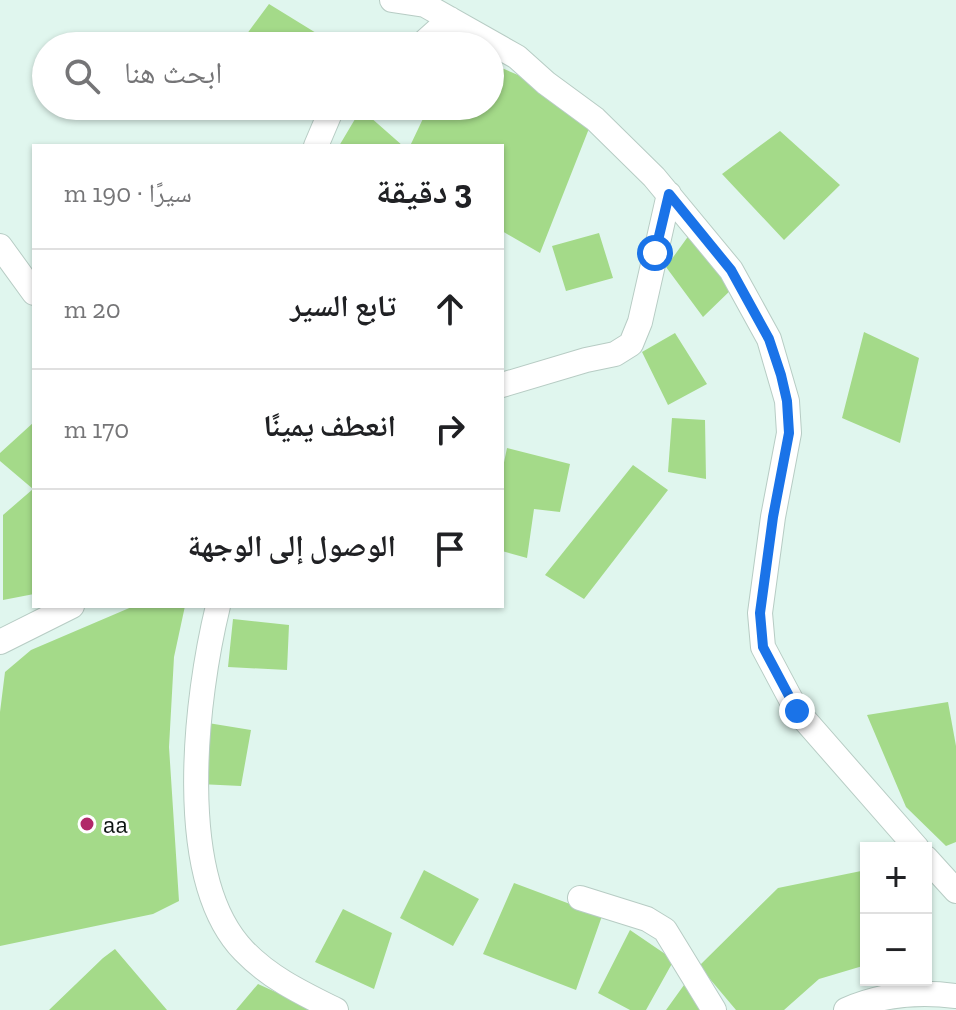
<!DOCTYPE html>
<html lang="ar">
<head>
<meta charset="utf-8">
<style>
  :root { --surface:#fff; --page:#f6f6f6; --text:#202124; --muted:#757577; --line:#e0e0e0 }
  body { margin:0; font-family:"Zilla Slab","Noto Naskh Arabic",serif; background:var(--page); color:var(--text); direction:rtl }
  .controls { position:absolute; right:24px; bottom:24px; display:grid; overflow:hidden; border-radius:0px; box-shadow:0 2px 6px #0004 }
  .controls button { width:72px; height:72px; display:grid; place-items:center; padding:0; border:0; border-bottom:2px solid var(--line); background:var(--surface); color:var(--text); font:40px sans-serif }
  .stop { position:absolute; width:24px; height:24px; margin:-18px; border:6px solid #1a73e8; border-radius:50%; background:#fff }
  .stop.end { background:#1a73e8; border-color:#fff; box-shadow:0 2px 8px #0008 }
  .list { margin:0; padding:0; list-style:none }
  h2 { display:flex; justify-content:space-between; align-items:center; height:104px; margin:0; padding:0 32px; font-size:34px }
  h2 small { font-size:26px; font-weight:400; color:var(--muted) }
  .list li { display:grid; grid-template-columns:52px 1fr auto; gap:24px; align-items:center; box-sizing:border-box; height:120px; padding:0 32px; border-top:2px solid var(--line) }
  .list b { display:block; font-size:30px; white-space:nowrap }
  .list em { font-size:26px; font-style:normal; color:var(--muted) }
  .icon { flex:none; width:44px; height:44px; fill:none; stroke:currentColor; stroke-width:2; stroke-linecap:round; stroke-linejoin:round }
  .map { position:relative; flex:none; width:956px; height:1010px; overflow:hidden; direction:ltr }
  .search { position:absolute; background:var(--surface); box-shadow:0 2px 6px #0004; left:32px; top:32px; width:472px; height:88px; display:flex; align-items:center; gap:20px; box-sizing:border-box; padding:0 28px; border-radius:44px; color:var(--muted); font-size:30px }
  .panel { position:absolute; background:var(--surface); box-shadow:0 2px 6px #0004; left:32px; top:144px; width:472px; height:464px; border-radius:0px; direction:rtl }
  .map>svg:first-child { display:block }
  .building { fill:#a4da89 }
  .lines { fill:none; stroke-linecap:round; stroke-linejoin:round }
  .street-casing { stroke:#b7ccc4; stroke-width:26 }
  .street { stroke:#fff; stroke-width:24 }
  .route { stroke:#1a73e8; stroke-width:10 }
  .poi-dot { fill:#b12869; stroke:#fff; stroke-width:3 }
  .labels { text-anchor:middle; stroke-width:6; stroke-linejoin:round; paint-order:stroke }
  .poi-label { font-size:26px; fill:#0d1412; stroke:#fff; text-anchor:start }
</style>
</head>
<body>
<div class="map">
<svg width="956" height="1010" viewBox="0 0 956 1010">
  <rect width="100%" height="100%" fill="#e0f6ee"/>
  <path class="building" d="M269,4l52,32 -8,10h-75z
    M490,63l28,12 72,51 -50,127 -38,-22v-85h-92l19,-40h61z
    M361,109l42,37h-64z
    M780,131l60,54 -56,55 -62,-66z
    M692,231l43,55 -32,31 -37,-50z
    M599,233l14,45 -47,13 -14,-45z
    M864,332l55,26 -19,85 -58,-25z
    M675,333l32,51 -39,21 -26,-53z
    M672,418l33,2 1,59 -38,-7z
    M34,422v172l-31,6v-85l30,-26 -33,-28v-8z
    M507,448l63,16 -10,48 -26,-3 -7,49 -25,-7v-79z
    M633,465l35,25 -84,109 -39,-24z
    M134,606h51l-11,51 -5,90 10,154 -26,13 -153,32v-234l5,-40 26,-22z
    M233,619l56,6 -2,45 -59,-3z
    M948,702l8,44v96l-10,4 -40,-39 -39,-92z
    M208,723l43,7 -10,56 -42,-2z
    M424,870l55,29 -26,47 -53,-28z
    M866,870v95l-47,14 -35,31h-48l-37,-44 79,-78z
    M514,883l88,33 -26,74 -93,-36z
    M343,909l49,24 -18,56 -59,-27z
    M630,930l44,30 -28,50h-16l-32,-17z
    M115,949l52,61h-118l54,-52z
    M258,984l57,26h-79z
    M684,985l20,25h-38z"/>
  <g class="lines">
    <defs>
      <path id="street" d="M392,0l33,5 92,52 29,26 49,36 59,58 77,93 38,69 18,62 2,32 -16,84 -13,96 3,34 34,64 120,137
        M420,46l30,-27
        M316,146l17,-40
        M0,246l34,47
        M502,385l84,-25 29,-6 16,-10 9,-22 29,-128
        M218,606c-22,90 -45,272 26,345 26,27 58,42 92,59
        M0,642l72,-36
        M926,858l30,33
        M580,898l67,21 18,11 49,80
        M846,1010c36,-16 72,-19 110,-14"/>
    </defs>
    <use href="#street" class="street-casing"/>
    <use href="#street" class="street"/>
  </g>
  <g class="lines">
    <path class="route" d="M655,253l14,-59 62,76 38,69 12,36 6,26 2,32 -16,84 -13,96 3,34 34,64"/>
  </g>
  <circle class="poi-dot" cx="87" cy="824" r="8"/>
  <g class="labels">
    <g class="poi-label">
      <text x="103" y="833">aa</text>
    </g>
  </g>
</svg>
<div class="controls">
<button>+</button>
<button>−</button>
</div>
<div class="stop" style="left:655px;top:253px"></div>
<div class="stop end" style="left:797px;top:711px"></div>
<div class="search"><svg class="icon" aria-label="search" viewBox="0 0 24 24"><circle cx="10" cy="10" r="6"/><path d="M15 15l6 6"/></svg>ابحث هنا</div>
<section class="panel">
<h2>3 دقيقة<small>سيرًا · 190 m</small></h2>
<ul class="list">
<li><svg class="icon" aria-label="ahead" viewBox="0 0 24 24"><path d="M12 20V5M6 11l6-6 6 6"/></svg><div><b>تابع السير</b></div><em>20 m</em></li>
<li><svg class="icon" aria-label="right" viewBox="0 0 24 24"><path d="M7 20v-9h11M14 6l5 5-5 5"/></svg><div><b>انعطف يمينًا</b></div><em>170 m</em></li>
<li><svg class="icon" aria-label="arrive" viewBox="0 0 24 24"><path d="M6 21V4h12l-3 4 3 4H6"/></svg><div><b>الوصول إلى الوجهة</b></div></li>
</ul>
</section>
</div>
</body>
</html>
